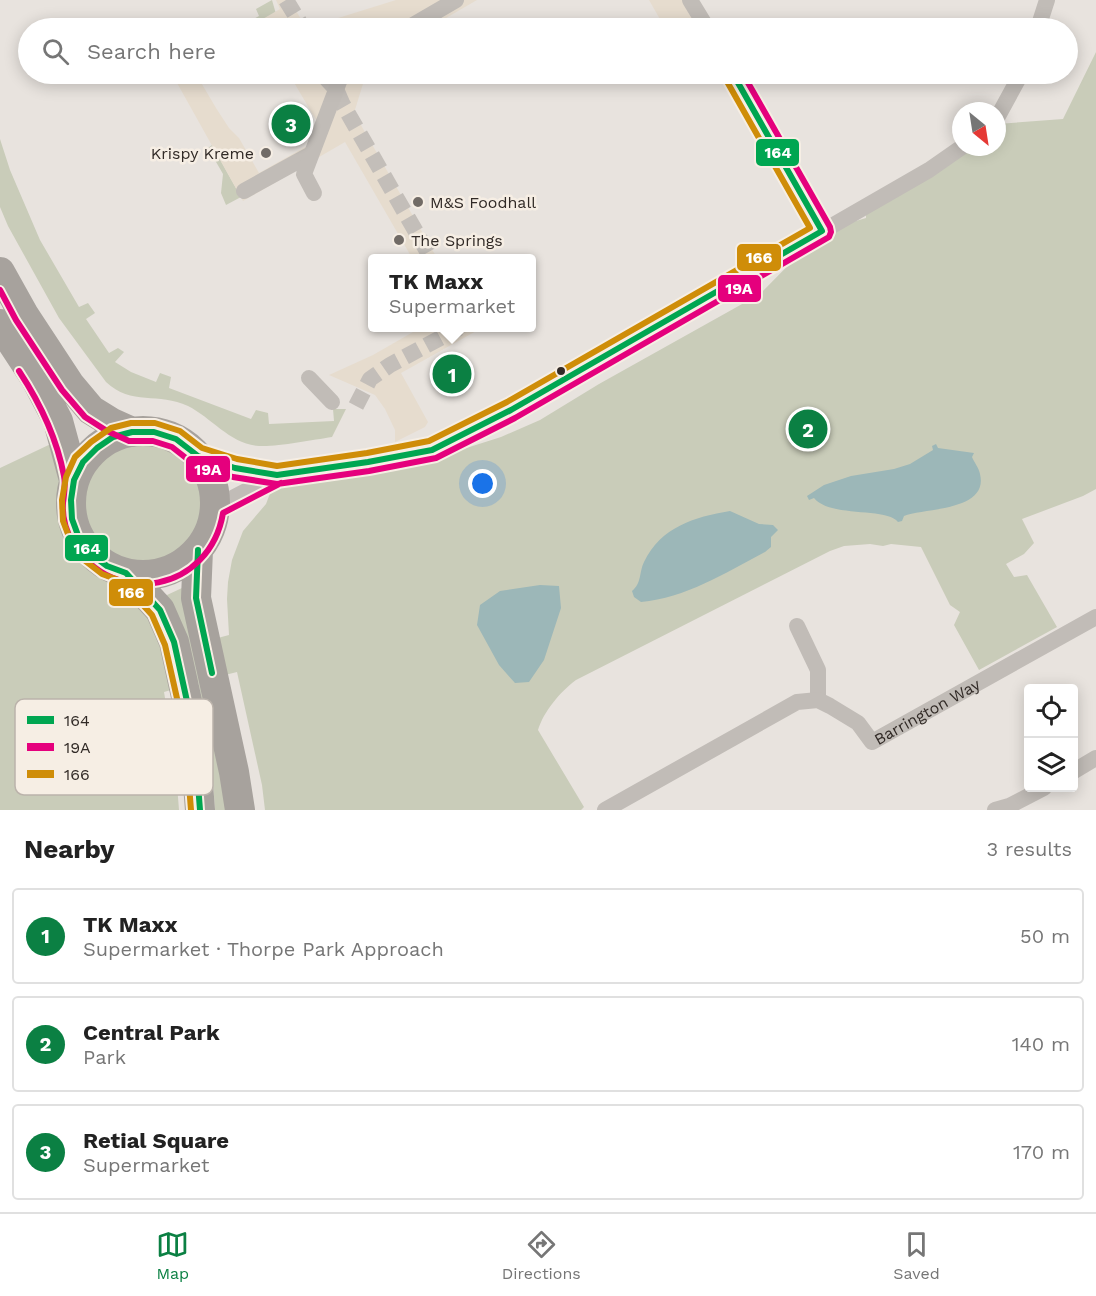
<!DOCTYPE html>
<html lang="en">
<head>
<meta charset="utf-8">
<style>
  :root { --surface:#fff; --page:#f6f6f6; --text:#222; --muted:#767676; --line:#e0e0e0; --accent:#0b8043 }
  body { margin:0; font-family:"Work Sans",sans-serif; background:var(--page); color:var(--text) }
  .controls { position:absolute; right:18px; bottom:18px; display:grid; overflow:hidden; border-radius:6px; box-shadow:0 3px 15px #0003 }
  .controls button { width:54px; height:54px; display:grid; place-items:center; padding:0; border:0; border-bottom:2px solid var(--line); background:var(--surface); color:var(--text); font:30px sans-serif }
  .compass { position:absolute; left:952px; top:102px; width:54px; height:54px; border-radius:50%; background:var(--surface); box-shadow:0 3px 15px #0003; rotate:150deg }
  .you { position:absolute; left:483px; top:484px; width:21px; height:21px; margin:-15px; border:4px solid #fff; border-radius:50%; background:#1a73e8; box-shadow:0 0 0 9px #1a73e833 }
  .badge { display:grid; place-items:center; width:39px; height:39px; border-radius:50%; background:var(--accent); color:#fff; font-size:20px; font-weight:700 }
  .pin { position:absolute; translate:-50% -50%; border:3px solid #fff; box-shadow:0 2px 6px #0006 }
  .popup { position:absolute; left:368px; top:254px; width:168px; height:78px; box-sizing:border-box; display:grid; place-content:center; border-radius:6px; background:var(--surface); filter:drop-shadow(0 2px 4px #0005); font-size:20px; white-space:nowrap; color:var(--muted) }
  .popup b { font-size:22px; color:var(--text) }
  .popup::after { content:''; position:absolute; left:50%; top:100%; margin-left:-12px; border:12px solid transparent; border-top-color:var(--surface) }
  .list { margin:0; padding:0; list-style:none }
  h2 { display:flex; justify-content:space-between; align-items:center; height:78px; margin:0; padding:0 24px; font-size:26px }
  h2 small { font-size:20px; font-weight:400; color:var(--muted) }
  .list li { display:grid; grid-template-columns:39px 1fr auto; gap:18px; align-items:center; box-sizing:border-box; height:96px; margin:0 12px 12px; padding:0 12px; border:2px solid var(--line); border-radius:6px }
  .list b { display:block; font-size:22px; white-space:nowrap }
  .list p { margin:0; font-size:20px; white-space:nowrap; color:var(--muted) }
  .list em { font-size:20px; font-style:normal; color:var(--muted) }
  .icon { flex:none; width:33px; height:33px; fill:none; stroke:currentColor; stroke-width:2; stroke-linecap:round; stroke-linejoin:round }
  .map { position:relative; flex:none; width:1096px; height:810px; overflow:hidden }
  .search { position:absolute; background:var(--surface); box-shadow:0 3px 15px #0003; left:18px; right:18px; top:18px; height:66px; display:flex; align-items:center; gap:15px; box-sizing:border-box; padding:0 21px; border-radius:33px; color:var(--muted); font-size:22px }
  .sheet { height:402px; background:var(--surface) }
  nav { display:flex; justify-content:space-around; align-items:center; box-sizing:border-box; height:84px; border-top:2px solid var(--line); background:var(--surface); font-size:16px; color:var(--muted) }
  nav a { display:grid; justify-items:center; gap:3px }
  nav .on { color:var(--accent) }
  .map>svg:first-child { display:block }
  .green { fill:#c9ccb9 }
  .plaza { fill:#e6dcce }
  .water { fill:#9cb7b8 }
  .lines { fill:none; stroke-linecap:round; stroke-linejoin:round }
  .street-tunnel { stroke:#c3beb9; stroke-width:16; stroke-dasharray:16 8; stroke-linecap:butt }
  .street { stroke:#c1bcb7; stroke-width:16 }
  .highway { stroke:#a7a29d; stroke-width:30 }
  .bus-1-casing { stroke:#f6eee4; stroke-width:10 }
  .bus-2-casing { stroke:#f6eee4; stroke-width:10 }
  .bus-3-casing { stroke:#f6eee4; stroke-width:10 }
  .bus-1 { stroke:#00a651; stroke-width:6 }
  .bus-2 { stroke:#e5007d; stroke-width:6 }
  .bus-3 { stroke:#cf8d08; stroke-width:6 }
  .poi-dot { fill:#716b66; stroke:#f6eee4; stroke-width:2 }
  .bus-dot { fill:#312a26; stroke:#f6eee4; stroke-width:2 }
  .labels { text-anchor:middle; stroke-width:5; stroke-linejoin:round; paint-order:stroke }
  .poi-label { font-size:16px; fill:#312a26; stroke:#f6eee4; text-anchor:start }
  .street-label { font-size:16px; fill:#312a26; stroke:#f6eee4 }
  .key { fill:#f6eee4; stroke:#bbb3ab; stroke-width:1.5 }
  .key-label { font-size:16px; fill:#312a26 }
  .line-badge { stroke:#f6eee4; stroke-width:2 }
  .badge-label { font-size:16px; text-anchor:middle; font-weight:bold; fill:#fff }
</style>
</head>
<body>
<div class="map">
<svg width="1096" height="810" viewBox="0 0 1096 810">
  <rect width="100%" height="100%" fill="#e8e3de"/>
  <path class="green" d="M272,0l8,28h-43l22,-12 -3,-7z
    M1096,52v437l-13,7 -61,23 12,24 -10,11 -18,10 8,13 13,-2 30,52 -78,43 -25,-45 6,-13 -10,-7 -29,-58 -30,-3 -8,2 -13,-2 -26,2 -14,5 -254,129c-16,12 -32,31 -38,50l46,77 -3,3h-316l-3,-25 -25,-113 -32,8 23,130h-13l-5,-70 -12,-58 -34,10 11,67 4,51h-179v-342l55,-26 6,45 -1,16 4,25 17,28 22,19 11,5 53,15 15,-7 13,56 34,-9 -2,-36 1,-17 4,-22 11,-29 23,-27 11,-29 110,-9 48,-8 66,-21 39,-17 59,-36 161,-90 62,-63 44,-13v-12l95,-59h36v-23l66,-5z
    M0,139l10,31 30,70 39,67 9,-4 7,10 -9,6 23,34 9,-5 6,4 -9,10 16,10 25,10 4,-9 11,4 -2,11 82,31 5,-9 12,3 1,11 65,-3 -1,-12h13l-14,28c-20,3 -55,10 -73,9 -29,-2 -47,-28 -71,-40 -29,-14 -57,0 -82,-24l-47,-64 -51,-92 -8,-19z
    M212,145l29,52 -15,8 -5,-12 2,-19 -15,-26z
    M82 503a61 61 0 1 1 122 0a61 61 0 1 1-122 0Z"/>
  <path class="plaza" d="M276,0h14l16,28 90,-28h81l-43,25 2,3h-189l33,-19z
    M649,0h36l16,28h-36z
    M172,74h24l20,34 13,20 10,10 20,35 55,-31 5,-17 -30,-51h77l-12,39 83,145h-25l-67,-116 -102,59z
    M420,328h56l2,2 -77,43 27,49 -3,5 -30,15v-12l-10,-21 -10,-14 -46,-20 44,-20z"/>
  <path class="water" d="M936,444l2,4 36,5 -2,4c2,5 7,11 8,17 9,37 -56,34 -76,42l-2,5 -4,1c-11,-15 -68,-4 -84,-24l-5,2 -2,-4 17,-11 27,-9 43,-7 16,-5 23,-14 -1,-4z
    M730,511l29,13 14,1 5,5 -7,7v10l-6,5c-40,21 -79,46 -124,50l-7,-5 -2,-6c10,-8 7,-19 12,-29 17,-35 50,-45 86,-51z
    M540,585l19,1 2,22 -17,52 -15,22 -14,1 -16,-18 -22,-40 3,-20 20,-14z"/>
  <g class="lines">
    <path class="street-tunnel" d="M286,0l17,28
      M322,74l14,15 6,14 89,155
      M356,406l14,-27 20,-14 69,-37"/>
    <g class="street">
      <path d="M690,0l17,28"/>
      <path d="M408,28l48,-28"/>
      <path d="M1038,28l9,-28"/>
      <path d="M733,74l89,157"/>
      <path d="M997,118l24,-44"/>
      <path d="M244,191l67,-37"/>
      <path d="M314,193l-10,-19 38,-100"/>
      <path d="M309,378l23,24"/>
      <path d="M198,456l37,12 42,7 137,-21 18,-4 42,-21 92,-50 363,-209 33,-23"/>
      <path d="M215,507l62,-32"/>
      <path d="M797,626l21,44v30"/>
      <path d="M1074,771l22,-13"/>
      <path id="s1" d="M605,810l192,-108 21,-2 12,6 28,17 14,19 224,-125"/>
      <path d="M995,810l14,-4 35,-18"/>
    </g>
    <path class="highway" d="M0,272l24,43 46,70 21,25 21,13 20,9
      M0,324l36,55 22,42 16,59
      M71 503a72 72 0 1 1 144 0a72 72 0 1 1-144 0Z
      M198,550l-2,48 38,174 6,38
      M126,573l34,37 14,32 20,91 6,77"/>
    <defs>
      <path id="bus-1" d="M733,74l89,157
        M198,550l-2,48 16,75
        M200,810l-6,-77 -20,-91 -14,-32 -34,-37 -19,-7 -16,-12 -12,-16 -7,-19 -1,-19 3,-20 9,-18 14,-14 16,-11 19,-5h22l22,7 22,17 37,12 42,7 91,-13 64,-12 79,-40 311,-179"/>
      <path id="bus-2" d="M0,290l16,30 46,70 23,27 22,14 22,10h24l19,6 23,18 38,12 44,7 92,-13 67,-13 79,-40 314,-181 2,-5 -1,-5 -87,-153
        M19,371c21,32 38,68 45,105 2,9 0,18 -1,27 -1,14 3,28 10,40 41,67 137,48 150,-30l58,-30"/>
      <path id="bus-3" d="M191,810l-6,-76 -20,-89 -13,-30 -31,-34 -19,-7 -18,-14 -13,-18 -8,-21 -1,-21 4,-23 9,-20 16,-15 20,-14 20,-5h24l25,8 22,17 35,11 40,7 90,-13 62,-12 78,-39 303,-174 -85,-150"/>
    </defs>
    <use href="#bus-1" class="bus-1-casing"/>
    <use href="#bus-2" class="bus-2-casing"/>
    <use href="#bus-3" class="bus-3-casing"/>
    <use href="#bus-1" class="bus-1"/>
    <use href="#bus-2" class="bus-2"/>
    <use href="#bus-3" class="bus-3"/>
  </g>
  <g class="poi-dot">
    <circle cx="266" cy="153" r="6"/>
    <circle cx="418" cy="202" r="6"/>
    <circle cx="399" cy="240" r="6"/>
  </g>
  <circle class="bus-dot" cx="561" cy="371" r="5"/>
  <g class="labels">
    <g class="poi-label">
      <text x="254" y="159" text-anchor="end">Krispy Kreme</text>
      <text x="430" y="208">M&amp;S Foodhall</text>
      <text x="411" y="246">The Springs</text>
    </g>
    <g class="street-label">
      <text dy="6" stroke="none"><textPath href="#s1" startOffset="374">Barrington Way</textPath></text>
    </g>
  </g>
  <rect x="15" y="699" width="198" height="96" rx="9" class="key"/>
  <rect x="27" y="716" width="27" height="8" fill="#00a651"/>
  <rect x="27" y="743" width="27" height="8" fill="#e5007d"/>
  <rect x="27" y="770" width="27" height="8" fill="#cf8d08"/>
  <g class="key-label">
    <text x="64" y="726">164</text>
    <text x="64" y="753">19A</text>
    <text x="64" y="780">166</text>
  </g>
  <g class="line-badge">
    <rect x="755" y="138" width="45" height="29" rx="6" fill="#00a651"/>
    <rect x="736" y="243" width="46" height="29" rx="6" fill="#cf8d08"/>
    <rect x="717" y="274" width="45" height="29" rx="6" fill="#e5007d"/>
    <rect x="185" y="455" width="46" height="28" rx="6" fill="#e5007d"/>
    <rect x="64" y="534" width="45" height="28" rx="6" fill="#00a651"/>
    <rect x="108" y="578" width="46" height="29" rx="6" fill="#cf8d08"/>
  </g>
  <g class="badge-label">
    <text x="778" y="158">164</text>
    <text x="759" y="263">166</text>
    <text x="739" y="294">19A</text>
    <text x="208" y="475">19A</text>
    <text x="87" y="554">164</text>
    <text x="131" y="598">166</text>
  </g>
</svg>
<div class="controls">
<button><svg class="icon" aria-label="locate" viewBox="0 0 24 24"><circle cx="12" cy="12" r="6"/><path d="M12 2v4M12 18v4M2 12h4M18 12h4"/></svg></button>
<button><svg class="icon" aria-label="layers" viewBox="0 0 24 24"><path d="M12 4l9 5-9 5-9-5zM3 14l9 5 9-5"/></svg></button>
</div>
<svg class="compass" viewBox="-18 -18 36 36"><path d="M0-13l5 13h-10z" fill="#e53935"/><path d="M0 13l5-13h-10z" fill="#767676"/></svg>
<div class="you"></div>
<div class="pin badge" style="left:452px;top:374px">1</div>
<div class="popup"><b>TK Maxx</b>Supermarket</div>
<div class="pin badge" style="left:808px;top:429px">2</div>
<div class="pin badge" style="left:291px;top:124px">3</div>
<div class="search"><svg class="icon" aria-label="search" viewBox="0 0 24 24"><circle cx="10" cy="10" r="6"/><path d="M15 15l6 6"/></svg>Search here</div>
</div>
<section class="sheet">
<h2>Nearby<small>3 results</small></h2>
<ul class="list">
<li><span class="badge">1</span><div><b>TK Maxx</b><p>Supermarket · Thorpe Park Approach</p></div><em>50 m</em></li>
<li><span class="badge">2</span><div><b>Central Park</b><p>Park</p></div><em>140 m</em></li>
<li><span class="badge">3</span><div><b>Retial Square</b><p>Supermarket</p></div><em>170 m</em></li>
</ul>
</section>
<nav>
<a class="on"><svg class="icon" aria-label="map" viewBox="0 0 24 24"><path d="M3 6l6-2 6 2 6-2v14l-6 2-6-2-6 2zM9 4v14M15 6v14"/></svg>Map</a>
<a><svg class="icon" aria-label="directions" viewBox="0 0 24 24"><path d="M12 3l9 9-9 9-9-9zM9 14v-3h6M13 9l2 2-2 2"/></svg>Directions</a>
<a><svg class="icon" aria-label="saved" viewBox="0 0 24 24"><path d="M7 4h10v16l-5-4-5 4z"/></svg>Saved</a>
</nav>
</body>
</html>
